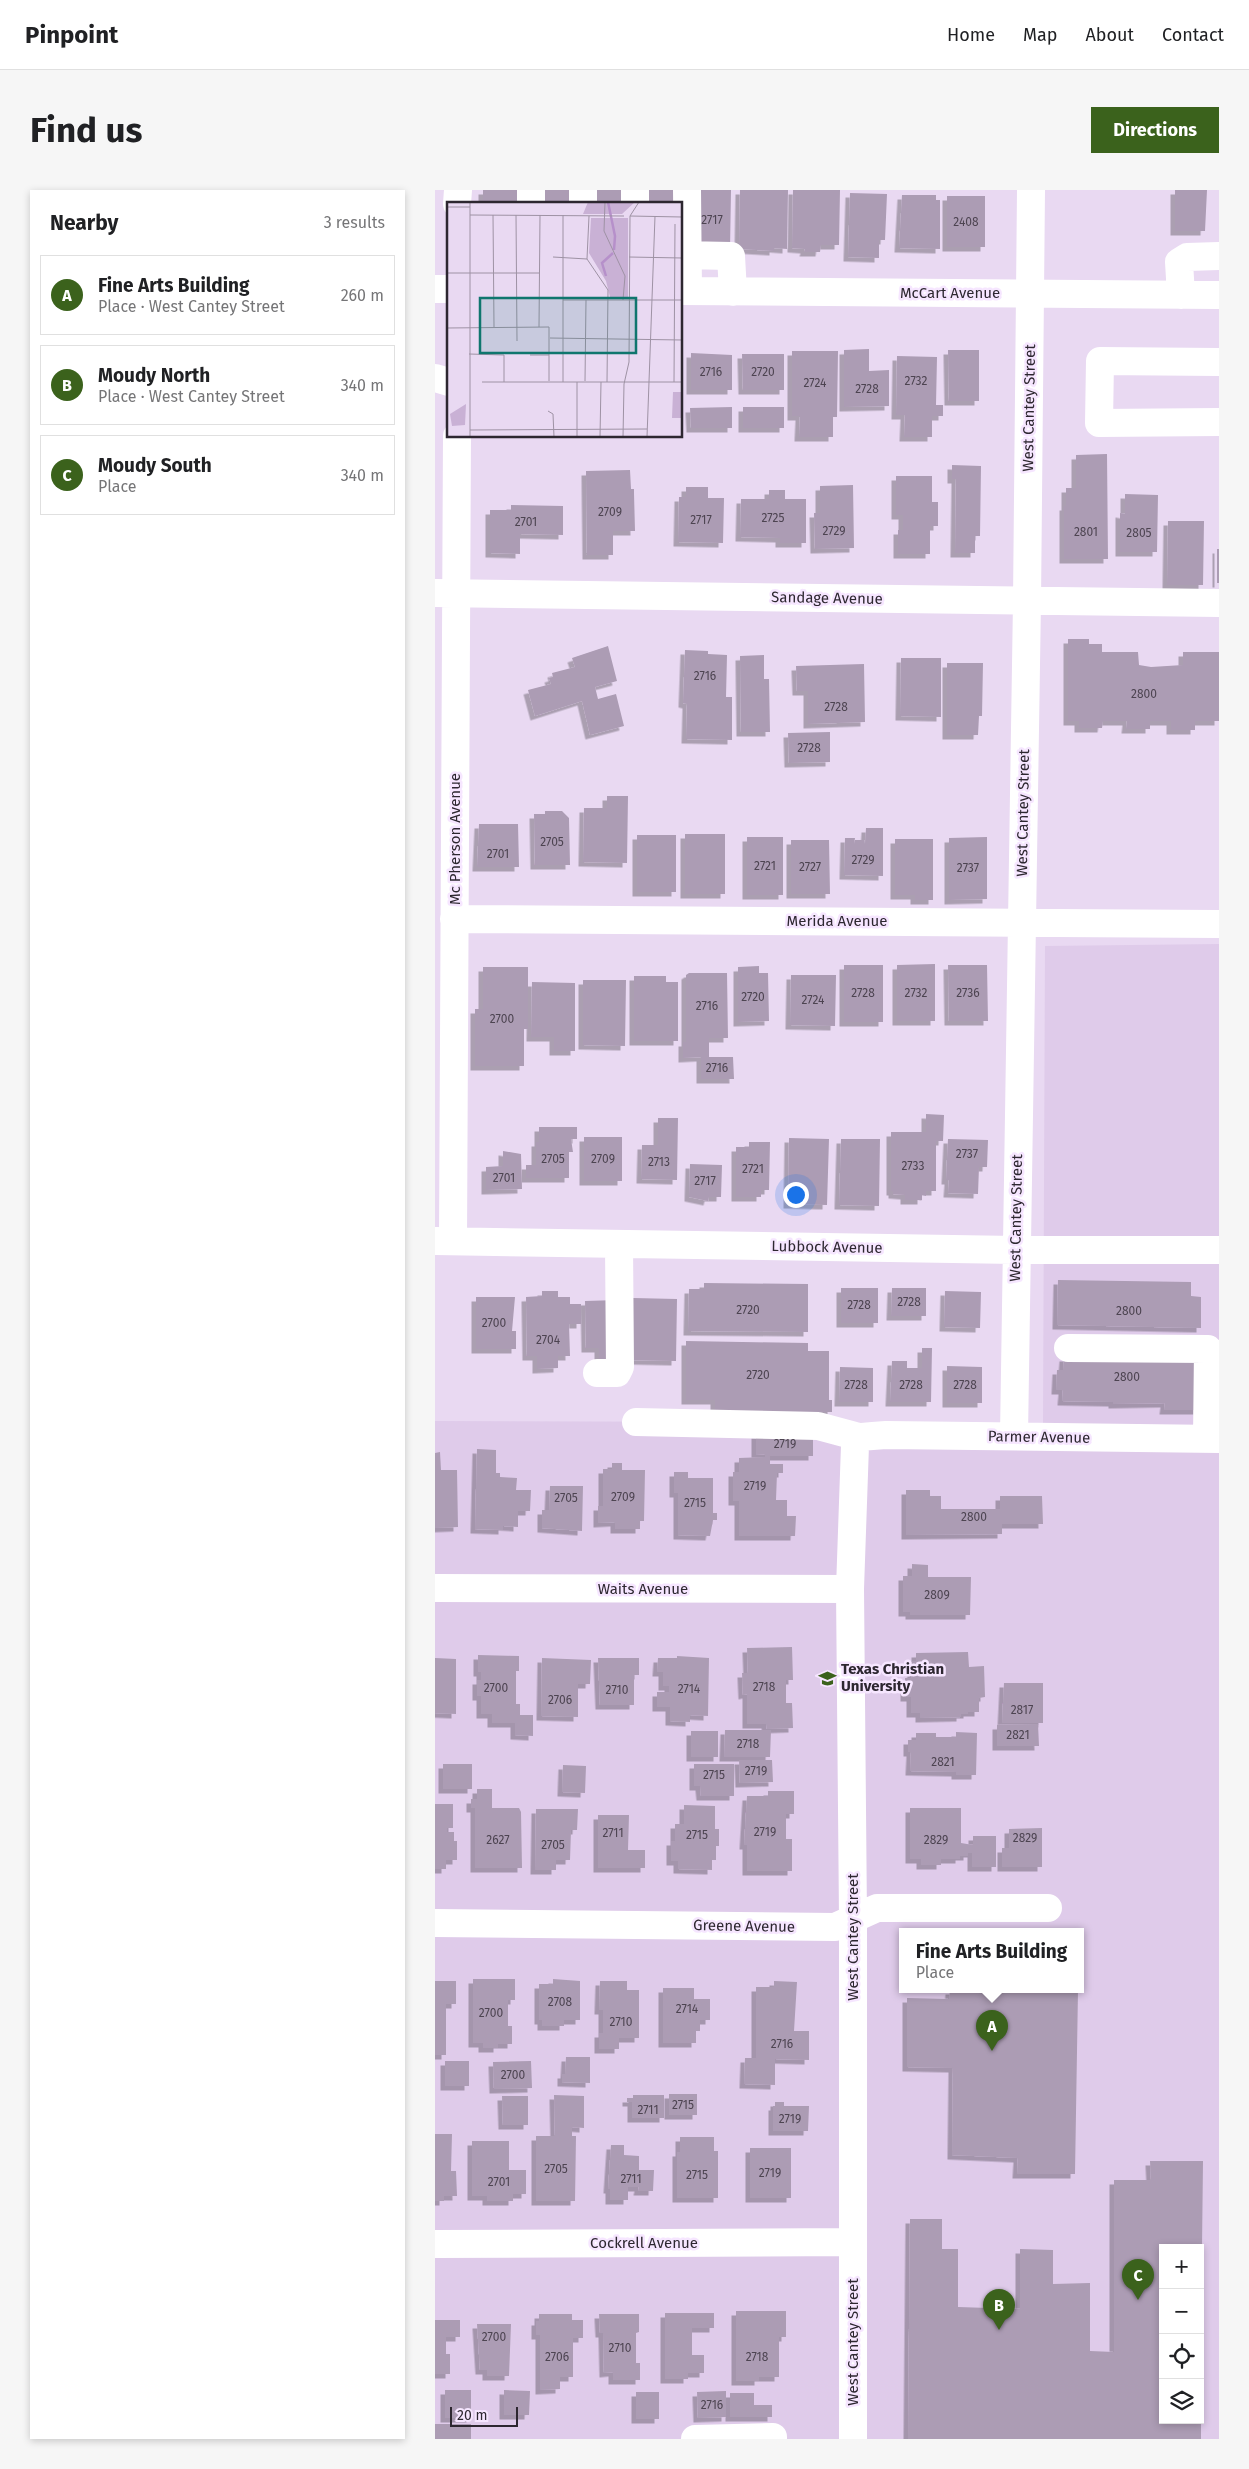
<!DOCTYPE html>
<html lang="en">
<head>
<meta charset="utf-8">
<style>
  :root { --surface:#fff; --page:#f6f6f6; --text:#202124; --muted:#757577; --line:#e0e0e0; --accent:#3b621c }
  body { margin:0; font-family:"Fira Sans",sans-serif; background:var(--page); color:var(--text) }
  .controls { position:absolute; right:15px; bottom:15px; display:grid; overflow:hidden; border-radius:0px; box-shadow:0 2px 8px #0003 }
  .controls button { width:45px; height:45px; display:grid; place-items:center; padding:0; border:0; border-bottom:1px solid var(--line); background:var(--surface); color:var(--text); font:25px sans-serif }
  .scale { position:absolute; left:15px; bottom:12px; width:68px; box-sizing:border-box; padding-left:5px; border:2px solid #2d2730; border-top:0; font-size:14px; line-height:18px; white-space:nowrap; color:#2d2730; -webkit-text-stroke:4px #f6e6ff; paint-order:stroke }
  .you { position:absolute; left:360px; top:1004px; width:18px; height:18px; margin:-12px; border:4px solid #fff; border-radius:50%; background:#1a73e8; box-shadow:0 0 0 8px #1a73e833 }
  .badge { display:grid; place-items:center; width:32px; height:32px; border-radius:50%; background:var(--accent); color:#fff; font-size:16px; font-weight:700 }
  .pin { position:absolute; translate:-50% -41px; filter:drop-shadow(0 1px 2px #0008) }
  .pin::after { content:''; position:absolute; top:26px; width:18px; height:15px; background:inherit; clip-path:polygon(0 0,100% 0,50% 100%) }
  .popup { position:absolute; left:464px; top:1738px; width:185px; height:65px; box-sizing:border-box; display:grid; place-content:center; border-radius:0px; background:var(--surface); filter:drop-shadow(0 1px 4px #0005); font-size:16px; white-space:nowrap; color:var(--muted) }
  .popup b { font-size:19px; color:var(--text) }
  .popup::after { content:''; position:absolute; left:50%; top:100%; margin-left:-10px; border:10px solid transparent; border-top-color:var(--surface) }
  .list { margin:0; padding:0; list-style:none }
  h2 { display:flex; justify-content:space-between; align-items:center; height:65px; margin:0; padding:0 20px; font-size:21px }
  h2 small { font-size:16px; font-weight:400; color:var(--muted) }
  .list li { display:grid; grid-template-columns:32px 1fr auto; gap:15px; align-items:center; box-sizing:border-box; height:80px; margin:0 10px 10px; padding:0 10px; border:1px solid var(--line); border-radius:0px }
  .list b { display:block; font-size:19px; white-space:nowrap }
  .list p { margin:0; font-size:16px; white-space:nowrap; color:var(--muted) }
  .list em { font-size:16px; font-style:normal; color:var(--muted) }
  .icon { flex:none; width:28px; height:28px; fill:none; stroke:currentColor; stroke-width:2; stroke-linecap:round; stroke-linejoin:round }
  .map { position:relative; flex:none; width:784px; height:2249px; overflow:hidden; border-radius:0px }
  header { display:flex; align-items:center; gap:30px; box-sizing:border-box; height:70px; padding:0 25px; background:var(--surface); border-bottom:1px solid var(--line) }
  header strong { font-size:24px }
  nav { display:flex; gap:28px; margin-inline-start:auto; font-size:18px }
  .intro { display:flex; align-items:center; justify-content:space-between; box-sizing:border-box; height:120px; padding:0 30px }
  h1 { margin:0; font-size:35px }
  .button { padding:12px 22px; border-radius:0px; background:var(--accent); color:#fff; font-size:18px; font-weight:700 }
  main { display:flex; gap:30px; padding:0 30px }
  aside { flex:1; background:var(--surface); border-radius:0px; box-shadow:0 2px 8px #0003 }
  .map>svg:first-child { display:block }
  .built { fill:#dfcbea; fill-rule:evenodd }
  .building { fill:#ac9cb4; filter:url(#shadow) }
  .lines { fill:none; stroke-linecap:round; stroke-linejoin:round }
  .minor { stroke:#fff; stroke-width:28 }
  .labels { text-anchor:middle; stroke-width:5; stroke-linejoin:round; paint-order:stroke }
  .number-label { font-size:12px; fill:#4d4451 }
  .street-label { font-size:15px; fill:#2d2730; stroke:#f6e6ff }
  .poi-label { font-size:15px; font-weight:bold; fill:#2d2730; stroke:#f6e6ff; text-anchor:start }
  .inset-river { fill:none; stroke:#b690ca; stroke-width:2.5 }
  .inset-road { fill:none; stroke:#9e92a4; stroke-width:1 }
  .view { fill:#0f766e; fill-opacity:0.15; stroke:#0f766e; stroke-width:2.5 }
  .inset-edge { fill:none; stroke:#2d2730; stroke-width:2.5 }
</style>
</head>
<body>
<header>
<strong>Pinpoint</strong>
<nav><a>Home</a><a>Map</a><a>About</a><a>Contact</a></nav>
</header>
<div class="intro"><h1>Find us</h1><a class="button">Directions</a></div>
<main>
<aside>
<h2>Nearby<small>3 results</small></h2>
<ul class="list">
<li><span class="badge">A</span><div><b>Fine Arts Building</b><p>Place · West Cantey Street</p></div><em>260 m</em></li>
<li><span class="badge">B</span><div><b>Moudy North</b><p>Place · West Cantey Street</p></div><em>340 m</em></li>
<li><span class="badge">C</span><div><b>Moudy South</b><p>Place</p></div><em>340 m</em></li>
</ul>
</aside>
<div class="map">
<svg width="784" height="2249" viewBox="0 0 784 2249">
  <defs>
    <filter id="shadow"><feDropShadow dx="-4.5" dy="4.5" stdDeviation="0" flood-color="#0004"/></filter>
  </defs>
  <rect width="100%" height="100%" fill="#e9d9f2"/>
  <path class="built" d="M784,754v1495h-784v-1018l608,2 2,-477zM468,1742h178v58h-178zM728,2058h37v172h-37z"/>
  <path class="building" d="M48,0h44v14h-44z
    M101,0h40v14h-40z
    M157,0h37v14h-37z
    M203,0h38v14h-38z
    M259,0h37l-1,60h-37z
    M305,0h48l-1,59 -13,-1v3l-35,-2z
    M358,0h47l-1,55h-18l-1,7h-16l1,-3 -13,-1z
    M740,0h32l-2,41h-30z
    M415,3l37,1 -2,46h-6v18l-31,-1z
    M467,5h34v5h4v49l-41,-1z
    M512,6h38v51h-38z
    M434,159v22l20,-1v36l-45,1v-57z
    M513,160h31v51h-30z
    M357,161h46l-1,66h-4v20h-34l1,-21h-8z
    M256,163l41,2v35h-41z
    M307,164h42v36h-41z
    M462,166l40,1 -1,48h7v11h-11v21h-28l1,-22h-9z
    M297,217v21h-41l-1,-20z
    M308,217h41v21h-41z
    M672,264l1,105h-44v-53h2v-18h10v-33z
    M517,275l29,1 -1,70h-5v17h-20l1,-74h-4z
    M195,280l1,19h3v4l1,38h-22v24h-26l-1,-84z
    M461,286h36v26h6v24h-8v28h-32v-24h5v-15h-7z
    M418,295l1,63 -39,1 -1,-36h6v-27z
    M251,297h22v11h16l-1,45 -45,-1 1,-45h7z
    M334,300h16v9h21v44h-26v-5l-40,-1 1,-38h28z
    M690,304l33,1 -1,57h-37v-39l5,1z
    M76,315l52,1v29l-43,-1v20l-30,-1v-43h21z
    M733,331h36l-1,64h-36z
    M782,359h2v34h-2z
    M633,449h21v5h13v8h36l1,13 12,2 32,-2v-13h36v69h-24v9h-24v-9h-21v8h-24l1,-8h-24l-1,7h-23v-7h-11z
    M173,456l9,35 -22,6 3,12 18,-5 8,32 -34,9 -8,-34 -47,15 -7,-26 23,-6 -2,-6 4,-1 -1,-4 23,-6 -3,-9z
    M250,460l23,1v3l19,1 -1,42h6v43l-46,-1 1,-35 -4,-1z
    M329,465v24h5l1,53h-29l-1,-76z
    M466,468h40v59l-41,-1z
    M512,473h36l-1,53h-3l-1,19h-31z
    M429,474l1,58 -57,2v-33h-11l-1,-25z
    M395,542v30l-41,1 -1,-30z
    M172,606h21l-1,67 -44,-1 1,-54h23z
    M110,621h17l7,7 1,47h-35l-1,-51h11z
    M44,634h39l1,43h-42z
    M431,638h17v48l-39,-1 1,-37h10l-1,6 1,-4h9l1,4z
    M250,644h40v60h-40z
    M202,645h39v57h-39z
    M312,647h36v58h-36z
    M552,647v62l-38,1v-62z
    M460,649h38v61h-18v-5h-20z
    M356,650h38l1,54h-39z
    M500,774v57h-38v-56z
    M409,775h39v57h-39z
    M513,775h39l1,56h-39z
    M324,776v7h9l1,48 -31,1v-55z
    M48,777h45v62h-4v37h-49v-57h8z
    M254,783h38l1,65h-19v19h24l1,22h-33v-22l-18,1v-16h3v-67z
    M356,785h45l-1,51 -45,-1z
    M199,786h32v6h12v59h-44z
    M148,790h43l-1,66 -42,-1z
    M97,792l43,1v68h-21v-14h-23z
    M491,924l18,1 -1,26h-7v50h-10v5l-4,-1v5h-17v-5l-12,-1v-3h-2v-59h35z
    M223,928h20l-1,62 -36,-1 1,-34h16z
    M104,937h38v12h-6l2,13h-4v26h-43v-13h10v-23h3z
    M149,947h38v44h-38z
    M354,948l40,1 -2,66 -39,-1z
    M406,949h39l-1,67 -40,-1z
    M513,949l40,1 -1,27h-8l-1,27 -30,-1 1,-13h-3z
    M314,952h21l-1,48h-8v7h-25v-50h13z
    M68,961l18,3 1,35 -36,1v-23l17,-1z
    M255,974l32,1 -1,32h-12l-1,4 -19,-4z
    M623,1090l133,2v14l10,1v31l-144,-3z
    M269,1093l104,1v48l-120,-1 1,-42h15z
    M406,1098h37v35h-37z
    M457,1098h34v28h-35z
    M107,1101h16v6h12v7h11v20h-12l1,32h-12v12l-21,1v-13h-10l-1,-59 16,-1z
    M510,1101l36,1 -1,36 -36,-1z
    M41,1107h39l-3,34h4v18h-40z
    M198,1108l44,1 -1,62 -44,-1z
    M183,1110l-2,59h-17v-11h-13l-1,-47z
    M251,1151l122,2v8h21v49h3v12l-117,-1v-11h-29z
    M487,1158h10l-1,54h-41l2,-41h15v7h15z
    M629,1167l134,1v52h-34l1,-7 -52,1v-2l-51,-1 1,-11h-7l1,-20h6z
    M512,1176l35,1v36h-35z
    M405,1177l33,1v34h-34z
    M321,1244h57v22h-43v8h13v9h-6l-1,27h11v16h9l-1,20h-56v-35h-6v-29h6v-14l26,-1v-3l-9,1z
    M42,1259l19,1v23h4v4l17,1 -1,12h15l-1,21h-12v16l-15,-1v4l-28,-1z
    M5,1262l1,18h16l1,57 -23,1v-75z
    M177,1273h10v7h23l-1,51h-4v8h-25v-7l-17,1v-17h5v-37h9z
    M239,1282h14v6h25v35h4v7h-4l-3,16 -32,-1v-42h-4z
    M115,1296h33l-1,45 -40,-3v-18h7z
    M471,1300h24v6h11v13h59v-13h42l1,28h-41v10l-96,1z
    M477,1374l16,1v12h43l-1,38h-60v-3h-7v-36h9z
    M357,1457l1,33h-7v23h6l1,25 -26,1 -1,-5h-19v-30l-4,1 -1,-22h6l-1,-25z
    M533,1462l1,15 15,-1 1,31 -6,1v14h-11v2h-7v3l-41,1v-5h-9v-16h-6v-19h7l-1,-17h5v-8z
    M43,1465l41,1v15h-3v33h4v11h13v21l-18,-1v-12h-23v-9h-11v-18h-4v-16h4v-8h-3z
    M242,1466l32,2 -1,58 -18,-1v7l-20,-1v-14h-13v-15h12v-6h-6v-14h-6l1,-14h19z
    M0,1468l21,1v55l-21,-1z
    M107,1468l49,2 -1,24h-12v33l-37,-1z
    M163,1468h41v17h-5v30h-34z
    M569,1493h39v40h-41z
    M603,1534l1,22h-42v-21z
    M290,1540h46l-1,27h-46z
    M256,1541h27v26h-27z
    M521,1542l21,1 -1,42h-20v-3l-46,-1 1,-19h-3v-12h8v-7h20v4h20z
    M304,1570h33l1,22 -33,1z
    M8,1574h29v25h-29z
    M259,1574h40v32h-33l-1,-10h-6z
    M128,1575l23,1 -1,27 -23,-1z
    M42,1599h15v19h27l2,4 1,56h-47v-60h-4v-9h6z
    M333,1601h26v23h-8v25h6v32h-45v-26h-3l3,-49h21z
    M0,1614h18v24h-6v4h7v9h3v19h-11v9h-11z
    M249,1615l31,1v23h4v17h-3v14h-4v10l-34,-1v-8h-7v-20h4v-17h9z
    M475,1618h51v35l12,2v-9h23v31h-24v-14h-4v3h-8v3h-19v6h-20v-6h-11z
    M101,1619h42l-1,21h-6l-1,30h-14v10h-21z
    M163,1625h31l-1,35h17v18h-47z
    M607,1638v39h-40v-19h7v-19z
    M38,1789h42v21h-7v26h4v18h-14v4h-15v-5h-10z
    M118,1789l27,2v39h-16v6h-22v-6h-3v-36h14z
    M0,1791h21v23h-10v51h-11z
    M165,1791h27v9h12v48h-20v11h-20v-16h4v-23h-4z
    M339,1791l23,1 -3,49h15v29l-34,-1v26l-31,-1 1,-26h11v-71h18z
    M228,1798h31v11h16v21h-10v11h-4v12h-33z
    M515,1800h128l-3,184h-58l1,-16 -66,-3 1,-87 -46,-1v-69l42,1z
    M131,1867h24v26l-28,-1v-8h3z
    M10,1871h24v25h-24z
    M96,1871l1,27 -38,1 -1,-27z
    M234,1904h28v21h-28z
    M119,1905l30,1v32l-12,-1v9h4l-1,65h-39v-65h19z
    M198,1905h31v23h-32v-16h-5v-4h6z
    M67,1906h26v29h-25z
    M340,1912h9v4h25l-1,25h-35v-25h2z
    M0,1944h17l-1,37h5l1,25h-13v5h-9z
    M245,1947h34v14h4v47h-41v-46h3z
    M37,1951h37v29h17v24h-13v7h-26v-5h-15z
    M176,1955h13v10l15,1v14h15l-1,21h-15l1,-4h-11v13h-18v-11h-2z
    M315,1958h41v50h-41z
    M715,1971h53l-1,87h-39v172h38v19h-293l2,-220h32v30h16v58l62,2v-60l33,1v34l37,-1v68l24,1v-172h37z
    M301,2121h50v26h-7v40h-20v4h-23z
    M230,2123h49v15h-22v27h12v18h-16v6h-23z
    M104,2124h33v6h11v18h-10v39h-13v12l-20,1v-55h-4v-14h3z
    M164,2124h40v18l-3,1v30h4v17h-27v-8l-9,1 -1,-40h-3z
    M0,2130h25v17h-14v17h4v20h-15z
    M42,2134h34l-2,52h-22v-6h-7z
    M10,2200h26v28h-26z
    M69,2200l26,1 -1,24h-25z
    M291,2201v26l-28,1 -1,-26z
    M201,2202h23v27h-23z
    M295,2203h24v12h18v12h-42z
    M0,2234h36v15h-36z"/>
  <g class="lines">
    <path class="minor" d="M148,0v14
      M200,0v14
      M252,0l1,101
      M22,14l1,-14
      M96,14v-14
      M246,65l50,1 2,36
      M0,99h14
      M246,101l538,4
      M746,105l-2,-33 8,-5 32,-1
      M784,172l-119,-1 -1,62 120,-1
      M0,188l14,4
      M0,403l784,10
      M19,729l765,5
      M0,1051l581,9h203
      M18,1051l4,-805
      M633,1158l140,1 -1,89
      M162,1183h20l3,-6 -1,-123
      M201,1232l182,4 41,11 27,-2 333,4
      M579,1246l13,-835 4,-411
      M0,1398l415,1
      M0,1733l400,4 42,-19h171
      M0,2054l417,-2
      M260,2249l78,-2v2
      M418,2249v-521l-3,-329 5,-144 4,-8"/>
  </g>
  <defs>
    <symbol id="university-bare" viewBox="-9 -9 18 18"><path d="M0-5L7-2L0 1L-7-2ZM-4 1L0 2.5L4 1V4Q0 6-4 4Z" fill="#3b621c" stroke="#f6e6ff" stroke-width="2.5" paint-order="stroke"/></symbol>
  </defs>
  <g fill-rule="evenodd">
    <use href="#university-bare" x="380" y="1476" width="25" height="25"/>
  </g>
  <g class="labels">
    <g class="number-label">
      <text x="277" y="34">2717</text>
      <text x="531" y="36">2408</text>
      <text x="276" y="186">2716</text>
      <text x="328" y="186">2720</text>
      <text x="481" y="195">2732</text>
      <text x="380" y="197">2724</text>
      <text x="432" y="203">2728</text>
      <text x="175" y="326">2709</text>
      <text x="338" y="332">2725</text>
      <text x="266" y="334">2717</text>
      <text x="91" y="336">2701</text>
      <text x="399" y="345">2729</text>
      <text x="651" y="346">2801</text>
      <text x="704" y="347">2805</text>
      <text x="270" y="490">2716</text>
      <text x="709" y="508">2800</text>
      <text x="401" y="521">2728</text>
      <text x="374" y="562">2728</text>
      <text x="117" y="656">2705</text>
      <text x="63" y="668">2701</text>
      <text x="428" y="674">2729</text>
      <text x="330" y="680">2721</text>
      <text x="375" y="681">2727</text>
      <text x="533" y="682">2737</text>
      <text x="428" y="807">2728</text>
      <text x="481" y="807">2732</text>
      <text x="533" y="807">2736</text>
      <text x="318" y="811">2720</text>
      <text x="378" y="814">2724</text>
      <text x="272" y="820">2716</text>
      <text x="67" y="833">2700</text>
      <text x="282" y="882">2716</text>
      <text x="532" y="968">2737</text>
      <text x="118" y="973">2705</text>
      <text x="168" y="973">2709</text>
      <text x="224" y="976">2713</text>
      <text x="478" y="980">2733</text>
      <text x="318" y="983">2721</text>
      <text x="69" y="992">2701</text>
      <text x="270" y="995">2717</text>
      <text x="474" y="1116">2728</text>
      <text x="424" y="1119">2728</text>
      <text x="313" y="1124">2720</text>
      <text x="694" y="1125">2800</text>
      <text x="59" y="1137">2700</text>
      <text x="113" y="1154">2704</text>
      <text x="323" y="1189">2720</text>
      <text x="692" y="1191">2800</text>
      <text x="421" y="1199">2728</text>
      <text x="476" y="1199">2728</text>
      <text x="530" y="1199">2728</text>
      <text x="350" y="1258">2719</text>
      <text x="320" y="1300">2719</text>
      <text x="188" y="1311">2709</text>
      <text x="131" y="1312">2705</text>
      <text x="260" y="1317">2715</text>
      <text x="539" y="1331">2800</text>
      <text x="502" y="1409">2809</text>
      <text x="329" y="1501">2718</text>
      <text x="61" y="1502">2700</text>
      <text x="254" y="1503">2714</text>
      <text x="182" y="1504">2710</text>
      <text x="125" y="1514">2706</text>
      <text x="587" y="1524">2817</text>
      <text x="583" y="1549">2821</text>
      <text x="313" y="1558">2718</text>
      <text x="508" y="1576">2821</text>
      <text x="321" y="1585">2719</text>
      <text x="279" y="1589">2715</text>
      <text x="330" y="1646">2719</text>
      <text x="178" y="1647">2711</text>
      <text x="262" y="1649">2715</text>
      <text x="590" y="1652">2829</text>
      <text x="63" y="1654">2627</text>
      <text x="501" y="1654">2829</text>
      <text x="118" y="1659">2705</text>
      <text x="125" y="1816">2708</text>
      <text x="252" y="1823">2714</text>
      <text x="56" y="1827">2700</text>
      <text x="186" y="1836">2710</text>
      <text x="347" y="1858">2716</text>
      <text x="78" y="1889">2700</text>
      <text x="248" y="1919">2715</text>
      <text x="213" y="1924">2711</text>
      <text x="355" y="1933">2719</text>
      <text x="121" y="1983">2705</text>
      <text x="335" y="1987">2719</text>
      <text x="262" y="1989">2715</text>
      <text x="196" y="1993">2711</text>
      <text x="64" y="1996">2701</text>
      <text x="59" y="2151">2700</text>
      <text x="185" y="2162">2710</text>
      <text x="122" y="2171">2706</text>
      <text x="322" y="2171">2718</text>
      <text x="277" y="2219">2716</text>
    </g>
    <g class="street-label">
      <text x="515" y="108">McCart Avenue</text>
      <text transform="translate(594 218) rotate(-89)" y="5">West Cantey Street</text>
      <text transform="translate(392 408) rotate(1)" y="5">Sandage Avenue</text>
      <text transform="translate(588 623) rotate(-89)" y="5">West Cantey Street</text>
      <text transform="translate(20 649) rotate(-90)" y="5">Mc Pherson Avenue</text>
      <text x="402" y="736">Merida Avenue</text>
      <text transform="translate(581 1028) rotate(-89)" y="5">West Cantey Street</text>
      <text transform="translate(392 1057) rotate(1)" y="5">Lubbock Avenue</text>
      <text transform="translate(604 1247) rotate(1)" y="5">Parmer Avenue</text>
      <text x="208" y="1404">Waits Avenue</text>
      <text transform="translate(309 1736) rotate(1)" y="5">Greene Avenue</text>
      <text transform="translate(418 1747) rotate(-90)" y="5">West Cantey Street</text>
      <text x="209" y="2058">Cockrell Avenue</text>
      <text transform="translate(418 2152) rotate(-90)" y="5">West Cantey Street</text>
    </g>
    <g class="poi-label">
      <text x="406" y="1484">Texas Christian<tspan x="406" dy="17">University</tspan></text>
    </g>
  </g>
  <g transform="translate(12 12)">
    <rect width="235" height="235" fill="#e9d9f2"/>
    <path d="M141,0h47l-13,12h-39zM144,16h37v80l-18,-1 -4,-16 -17,-28zM226,190h9v26h-10zM19,202l-1,21 -13,1 -2,-12z" fill="#c9b1d5"/>
    <path class="inset-river" d="M161,0l7,34 -1,14M159,74l-4,-13 11,-10"/>
    <path class="inset-road" d="M158,0l-1,29 21,45 -2,24M0,5h23M23,13l154,1M46,13l1,112M69,13l1,126M142,14l-2,43 21,31 -1,92M183,14l52,1M183,14l9,-14M106,55l34,2M182,55l53,1M0,71h92M116,98h119M92,125l1,-112M0,126l102,-1v54M103,136l132,2M22,152l35,1v27M83,153h19M138,179l1,-81M35,180h200M116,180v-167M227,180l1,-158M101,209l5,3 1,23M23,228l177,-1M23,235v-235M130,235v-55M153,235l1,-55M176,235l1,-53 5,-22 1,-146M200,235l8,-221"/>
    <path class="view" d="M33,96h156v55h-156z"/>
    <rect width="235" height="235" class="inset-edge"/>
  </g>
</svg>
<div class="controls">
<button>+</button>
<button>−</button>
<button><svg class="icon" aria-label="locate" viewBox="0 0 24 24"><circle cx="12" cy="12" r="6"/><path d="M12 2v4M12 18v4M2 12h4M18 12h4"/></svg></button>
<button><svg class="icon" aria-label="layers" viewBox="0 0 24 24"><path d="M12 4l9 5-9 5-9-5zM3 14l9 5 9-5"/></svg></button>
</div>
<div class="scale">20 m</div>
<div class="you"></div>
<div class="pin badge" style="left:557px;top:1861px">A</div>
<div class="popup"><b>Fine Arts Building</b>Place</div>
<div class="pin badge" style="left:564px;top:2140px">B</div>
<div class="pin badge" style="left:703px;top:2110px">C</div>
</div>
</main>
</body>
</html>
